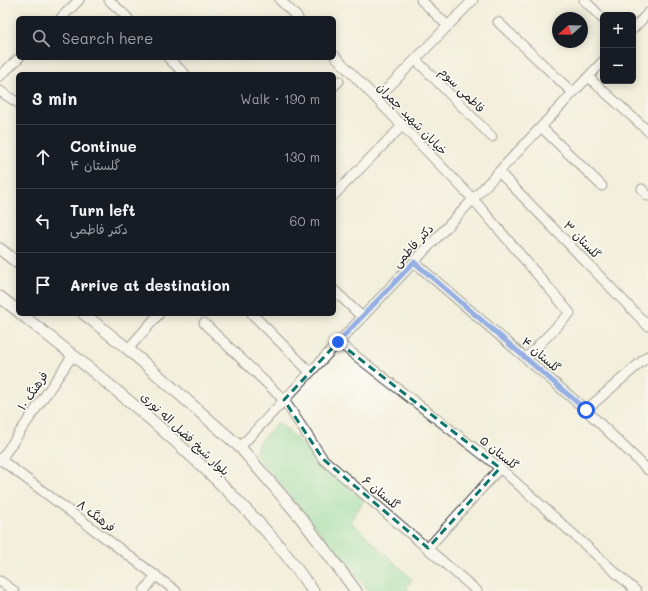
<!DOCTYPE html>
<html lang="en">
<head>
<meta charset="utf-8">
<style>
  :root { --surface:#171b24; --page:#242831; --text:#f1f3f6; --muted:#9ea1a6; --line:#363941 }
  body { margin:0; font-family:Mali,"Playpen Sans Arabic",sans-serif; background:var(--page); color:var(--text) }
  .controls { position:absolute; right:12px; top:12px; display:grid; overflow:hidden; border-radius:6px; box-shadow:0 2px 10px #0003 }
  .controls button { width:36px; height:36px; display:grid; place-items:center; padding:0; border:0; border-bottom:1px solid var(--line); background:var(--surface); color:var(--text); font:20px sans-serif }
  .compass { position:absolute; left:552px; top:12px; width:36px; height:36px; border-radius:50%; background:var(--surface); box-shadow:0 2px 10px #0003; rotate:250deg }
  .stop { position:absolute; width:12px; height:12px; margin:-9px; border:3px solid #2563eb; border-radius:50%; background:#fff }
  .stop.end { background:#2563eb; border-color:#fff; box-shadow:0 1px 4px #0008 }
  .list { margin:0; padding:0; list-style:none }
  h2 { display:flex; justify-content:space-between; align-items:center; height:52px; margin:0; padding:0 16px; font-size:17px }
  h2 small { font-size:13px; font-weight:400; color:var(--muted) }
  .list li { display:grid; grid-template-columns:26px 1fr auto; gap:12px; align-items:center; box-sizing:border-box; height:64px; padding:0 16px; border-top:1px solid var(--line) }
  .list b { display:block; font-size:15px; white-space:nowrap }
  .list p { margin:0; font-size:13px; white-space:nowrap; color:var(--muted) }
  .list em { font-size:13px; font-style:normal; color:var(--muted) }
  .icon { flex:none; width:22px; height:22px; fill:none; stroke:currentColor; stroke-width:2; stroke-linecap:round; stroke-linejoin:round }
  .map { position:relative; flex:none; width:648px; height:591px; overflow:hidden }
  .search { position:absolute; background:var(--surface); box-shadow:0 2px 10px #0003; left:16px; top:16px; width:320px; height:44px; display:flex; align-items:center; gap:10px; box-sizing:border-box; padding:0 14px; border-radius:6px; color:var(--muted); font-size:15px }
  .panel { position:absolute; background:var(--surface); box-shadow:0 2px 10px #0003; left:16px; top:72px; width:320px; height:244px; border-radius:6px }
  .map>svg:first-child { display:block }
  .green { fill:#86da9c; stroke:#517b5c }
  .lines { fill:none; stroke-linecap:round; stroke-linejoin:round }
  .minor-casing { stroke:#3c3c39; stroke-width:11 }
  .tertiary-casing { stroke:#3c3c39; stroke-width:13 }
  .minor { stroke:#fff; stroke-width:9 }
  .tertiary { stroke:#fff; stroke-width:11 }
  .route { stroke:#2563eb; stroke-width:5 }
  .marked { fill:none; stroke:#0f766e; stroke-width:3; stroke-dasharray:8 5; stroke-linejoin:round }
  .labels { text-anchor:middle; stroke-width:3; stroke-linejoin:round; paint-order:stroke }
  .street-label { font-size:12px; fill:#1c1c1c; stroke:#fdfcf7 }
</style>
</head>
<body>
<div class="map">
<svg width="648" height="591" viewBox="0 0 648 591">
  <rect width="100%" height="100%" fill="#fdfcf7"/>
  <filter id="ink" filterUnits="userSpaceOnUse"><feTurbulence type="fractalNoise" baseFrequency=".025" numOctaves="2"/><feDisplacementMap in="SourceGraphic" scale="8" xChannelSelector="R" yChannelSelector="G"/><feConvolveMatrix kernelMatrix="1 2 1 2 8 2 1 2 1" color-interpolation-filters="sRGB"/></filter>
  <filter id="wash" filterUnits="userSpaceOnUse"><feTurbulence type="fractalNoise" baseFrequency=".012" numOctaves="4" result="noise"/><feDisplacementMap in="SourceGraphic" scale="16" xChannelSelector="R" yChannelSelector="G"/><feGaussianBlur stdDeviation="0.9" result="paint"/><feColorMatrix in="noise" values="0 0 0 0 0 0 0 0 0 0 0 0 0 0 0 0 0 1.4 0 .05"/><feComposite in="paint" operator="in"/></filter>
  <g filter="url(#wash)">
    <rect width="100%" height="100%" fill="#f3efdc"/>
    <path class="green" d="M278,422l86,79 -14,20 62,58 -6,9 4,3h-41l-114,-137 4,-12z"/>
  </g>
  <g filter="url(#ink)">
    <g class="lines">
      <defs>
        <path id="minor" d="M109,0l19,18
          M280,0l18,18
          M421,0l27,26
          M584,0l19,19
          M61,18l18,-18
          M498,22l75,71
          M633,29l15,-16
          M334,55l139,144 97,114 -44,45
          M168,58l17,16
          M416,60l76,77
          M0,76l19,-18
          M588,77l60,54
          M334,86l5,-5
          M0,91l18,12
          M377,99l96,-99
          M541,127l61,59
          M499,172l149,154
          M642,189l6,7
          M334,195l68,-69
          M414,262l172,148 62,60
          M334,290l28,27
          M252,314l58,58
          M204,323l80,77 39,59 154,132
          M338,342l162,126 136,123
          M128,349l31,-35
          M586,410l62,-54
          M240,447l363,-386
          M0,459l176,132
          M0,461l73,-106
          M428,548l72,-80
          M0,581l14,10
          M144,591l12,-16"/>
        <path id="tertiary" d="M0,249l18,14
          M0,297l18,14
          M21,314c89,70 178,141 253,226 14,16 26,34 39,51
          M84,314l44,35 112,98 61,71 55,73"/>
      </defs>
      <use href="#minor" class="minor-casing"/>
      <use href="#tertiary" class="tertiary-casing"/>
      <use href="#minor" class="minor"/>
      <use href="#tertiary" class="tertiary"/>
    </g>
  </g>
  <g class="lines" filter="url(#ink)">
    <path class="route" d="M338,342l76,-80 172,148"/>
  </g>
  <path d="M0 0H648V591H0ZM338,342l162,126 -72,80 -105,-89 -39,-59z" fill="#f3efdc" fill-opacity=".55" fill-rule="evenodd"/>
  <path class="marked" d="M338,342l162,126 -72,80 -105,-89 -39,-59z"/>
  <g class="labels">
    <g class="street-label">
      <text transform="translate(462 90) rotate(45)" y="4">فاطمی سوم</text>
      <text transform="translate(412 119) rotate(46)" y="4">خیابان شهید چمران</text>
      <text transform="translate(582 240) rotate(46)" y="4">گلستان ۳</text>
      <text transform="translate(413 246) rotate(-47)" y="4">دکتر فاطمی</text>
      <text transform="translate(541 355) rotate(41)" y="4">گلستان ۴</text>
      <text transform="translate(33 391) rotate(-56)" y="4">فرهنگ ۱۰</text>
      <text transform="translate(185 434) rotate(43)" y="4">بلوار شیخ فضل اله نوری</text>
      <text transform="translate(499 453) rotate(39)" y="4">گلستان ۵</text>
      <text transform="translate(381 493) rotate(40)" y="4">گلستان ۶</text>
      <text transform="translate(96 516) rotate(37)" y="4">فرهنگ ۸</text>
    </g>
  </g>
</svg>
<div class="controls">
<button>+</button>
<button>−</button>
</div>
<svg class="compass" viewBox="-18 -18 36 36"><path d="M0-13l5 13h-10z" fill="#e53935"/><path d="M0 13l5-13h-10z" fill="#9ea1a6"/></svg>
<div class="stop" style="left:586px;top:410px"></div>
<div class="stop end" style="left:338px;top:342px"></div>
<div class="search"><svg class="icon" aria-label="search" viewBox="0 0 24 24"><circle cx="10" cy="10" r="6"/><path d="M15 15l6 6"/></svg>Search here</div>
<section class="panel">
<h2>3 min<small>Walk · 190 m</small></h2>
<ul class="list">
<li><svg class="icon" aria-label="ahead" viewBox="0 0 24 24"><path d="M12 20V5M6 11l6-6 6 6"/></svg><div><b>Continue</b><p>گلستان ۴</p></div><em>130 m</em></li>
<li><svg class="icon" aria-label="left" viewBox="0 0 24 24"><path d="M17 20v-9H6M10 6l-5 5 5 5"/></svg><div><b>Turn left</b><p>دکتر فاطمی</p></div><em>60 m</em></li>
<li><svg class="icon" aria-label="arrive" viewBox="0 0 24 24"><path d="M6 21V4h12l-3 4 3 4H6"/></svg><div><b>Arrive at destination</b></div></li>
</ul>
</section>
</div>
</body>
</html>
